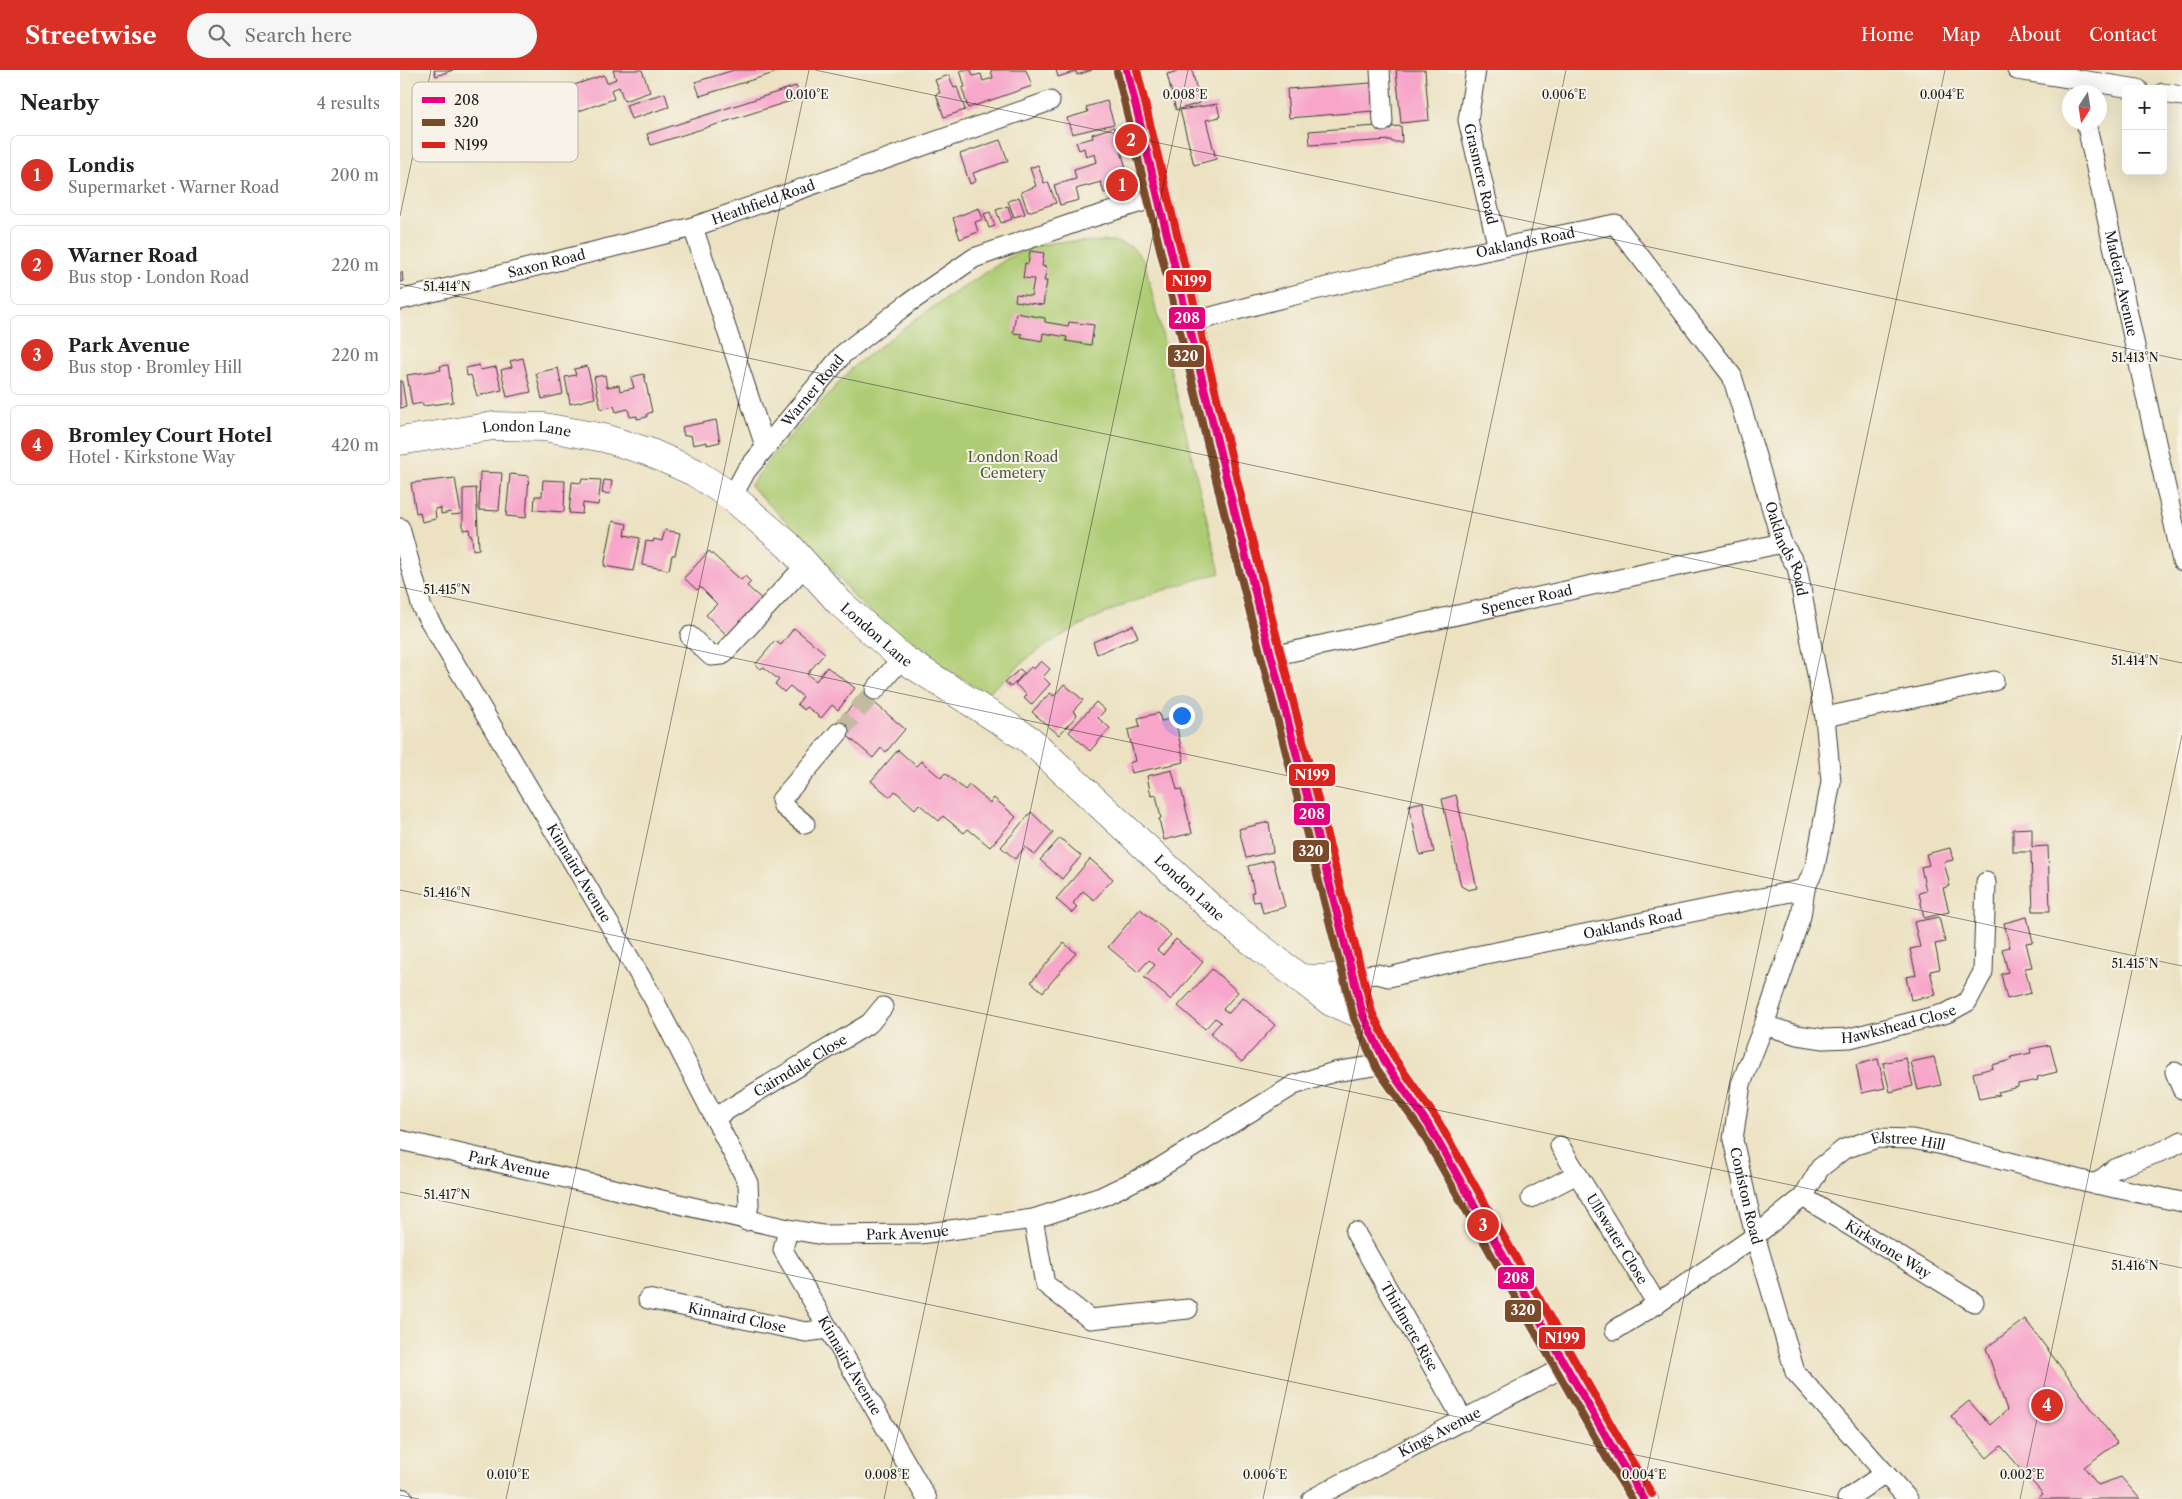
<!DOCTYPE html>
<html lang="en">
<head>
<meta charset="utf-8">
<style>
  :root { --surface:#fff; --page:#f6f6f6; --text:#202124; --muted:#757577; --line:#e0e0e0; --accent:#d93025 }
  body { margin:0; font-family:"Libre Caslon Text",serif; background:var(--page); color:var(--text) }
  .controls { position:absolute; right:15px; top:15px; display:grid; overflow:hidden; border-radius:8px; box-shadow:0 5px 20px #0002 }
  .controls button { width:45px; height:45px; display:grid; place-items:center; padding:0; border:0; border-bottom:1px solid var(--line); background:var(--surface); color:var(--text); font:25px sans-serif }
  .compass { position:absolute; left:1662px; top:15px; width:45px; height:45px; border-radius:50%; background:var(--surface); box-shadow:0 5px 20px #0002; rotate:192deg }
  .you { position:absolute; left:781px; top:645px; width:18px; height:18px; margin:-12px; border:4px solid #fff; border-radius:50%; background:#1a73e8; box-shadow:0 0 0 8px #1a73e833 }
  .badge { display:grid; place-items:center; width:32px; height:32px; border-radius:50%; background:var(--accent); color:#fff; font-size:16px; font-weight:700 }
  .pin { position:absolute; translate:-50% -50%; border:2px solid #fff; box-shadow:0 1px 5px #0006 }
  .list { margin:0; padding:0; list-style:none }
  h2 { display:flex; justify-content:space-between; align-items:center; height:65px; margin:0; padding:0 20px; font-size:21px }
  h2 small { font-size:16px; font-weight:400; color:var(--muted) }
  .list li { display:grid; grid-template-columns:32px 1fr auto; gap:15px; align-items:center; box-sizing:border-box; height:80px; margin:0 10px 10px; padding:0 10px; border:1px solid var(--line); border-radius:8px }
  .list b { display:block; font-size:19px; white-space:nowrap }
  .list p { margin:0; font-size:16px; white-space:nowrap; color:var(--muted) }
  .list em { font-size:16px; font-style:normal; color:var(--muted) }
  .icon { flex:none; width:28px; height:28px; fill:none; stroke:currentColor; stroke-width:2; stroke-linecap:round; stroke-linejoin:round }
  .map { position:relative; flex:none; width:1782px; height:1429px; overflow:hidden }
  header { display:flex; align-items:center; gap:30px; box-sizing:border-box; height:70px; padding:0 25px; background:var(--accent); color:#fff }
  header strong { font-size:24px }
  nav { display:flex; gap:28px; margin-inline-start:auto; font-size:18px }
  .search { width:350px; height:45px; background:var(--page); display:flex; align-items:center; gap:12px; box-sizing:border-box; padding:0 18px; border-radius:28px; color:var(--muted); font-size:19px }
  main { display:flex }
  aside { flex:1; background:var(--surface) }
  .map>svg:first-child { display:block }
  .green { fill:#aecc73; stroke:#657448 }
  .building { fill:#f7a5c9 }
  .lines { fill:none; stroke-linecap:round; stroke-linejoin:round }
  .street-tunnel { stroke:#c2baa1; stroke-width:19; stroke-dasharray:19 9; stroke-linecap:butt }
  .street-casing { stroke:#3b3a35; stroke-width:21 }
  .secondary-casing { stroke:#3b3a35; stroke-width:29 }
  .primary-casing { stroke:#3b3a35; stroke-width:29 }
  .street { stroke:#fff; stroke-width:19 }
  .secondary { stroke:#fff; stroke-width:28 }
  .primary { stroke:#fff; stroke-width:28 }
  .bus-1-casing { stroke:#f7f3e8; stroke-width:11 }
  .bus-2-casing { stroke:#f7f3e8; stroke-width:11 }
  .bus-3-casing { stroke:#f7f3e8; stroke-width:11 }
  .bus-1 { stroke:#e5007d; stroke-width:8 }
  .bus-2 { stroke:#7a4b2a; stroke-width:8 }
  .bus-3 { stroke:#dc241f; stroke-width:8 }
  .ticks { fill:none; stroke:#1c1c1c; stroke-width:1; stroke-opacity:0.45 }
  .labels { text-anchor:middle; stroke-width:4; stroke-linejoin:round; paint-order:stroke }
  .street-label { font-size:14px; fill:#1c1c1c; stroke:#f7f3e8 }
  .park-label { font-size:14px; fill:#4f5a3a; stroke:#f7f3e8 }
  .key { fill:#f7f3e8; stroke:#b5b2ab; stroke-width:1 }
  .key-label { font-size:14px; fill:#1c1c1c }
  .ticks-label { font-size:12px; text-anchor:middle; fill:#1c1c1c; stroke:#f7f3e8; stroke-width:4; stroke-linejoin:round; paint-order:stroke }
  .line-badge { stroke:#f7f3e8; stroke-width:2 }
  .badge-label { font-size:14px; text-anchor:middle; font-weight:bold; fill:#fff }
</style>
</head>
<body>
<header>
<strong>Streetwise</strong>
<div class="search"><svg class="icon" aria-label="search" viewBox="0 0 24 24"><circle cx="10" cy="10" r="6"/><path d="M15 15l6 6"/></svg>Search here</div>
<nav><a>Home</a><a>Map</a><a>About</a><a>Contact</a></nav>
</header>
<main>
<aside>
<h2>Nearby<small>4 results</small></h2>
<ul class="list">
<li><span class="badge">1</span><div><b>Londis</b><p>Supermarket · Warner Road</p></div><em>200 m</em></li>
<li><span class="badge">2</span><div><b>Warner Road</b><p>Bus stop · London Road</p></div><em>220 m</em></li>
<li><span class="badge">3</span><div><b>Park Avenue</b><p>Bus stop · Bromley Hill</p></div><em>220 m</em></li>
<li><span class="badge">4</span><div><b>Bromley Court Hotel</b><p>Hotel · Kirkstone Way</p></div><em>420 m</em></li>
</ul>
</aside>
<div class="map">
<svg width="1782" height="1429" viewBox="0 0 1782 1429">
  <rect width="100%" height="100%" fill="#f7f3e8"/>
  <filter id="ink" filterUnits="userSpaceOnUse"><feTurbulence type="fractalNoise" baseFrequency=".02" numOctaves="2"/><feDisplacementMap in="SourceGraphic" scale="10" xChannelSelector="R" yChannelSelector="G"/><feConvolveMatrix kernelMatrix="1 2 1 2 8 2 1 2 1" color-interpolation-filters="sRGB"/></filter>
  <filter id="wash" filterUnits="userSpaceOnUse"><feTurbulence type="fractalNoise" baseFrequency=".0096" numOctaves="4" result="noise"/><feDisplacementMap in="SourceGraphic" scale="20" xChannelSelector="R" yChannelSelector="G"/><feGaussianBlur stdDeviation="1.12" result="paint"/><feColorMatrix in="noise" values="0 0 0 0 0 0 0 0 0 0 0 0 0 0 0 0 0 1.4 0 .05"/><feComposite in="paint" operator="in"/></filter>
  <g filter="url(#wash)">
    <rect width="100%" height="100%" fill="#ece2c2"/>
    <path class="green" d="M713,171l19,6 12,13 76,313c-66,18 -131,42 -187,81 -16,12 -30,28 -47,40l-53,-34 -46,-33 -33,-30 -36,-45 -68,-66 24,-32 80,-88 67,-51 87,-57 26,-12 24,-4z"/>
    <g id="blocks">
      <path class="building" d="M34,0h19l-17,6z
        M213,0h29l8,22 -26,9 -5,-14 -8,3 3,9 -50,17 1,4 -67,22 -8,-25 64,-21 -1,-4 51,-17 3,8 9,-4z
        M334,0h50l-84,26 -5,-14z
        M560,0h11l2,6 8,-2 2,7 10,-3 -2,-8h35l6,16 -64,22 -6,-20 3,-1z
        M656,0h36l-15,5 -1,-4 -18,6z
        M783,0h9l8,33 -24,7 -9,-36z
        M996,0h29l4,50 -28,3z
        M549,5l5,13 3,-1 8,23 -21,7 -8,-23 4,-1 -5,-13z
        M971,13l2,28 -84,7 -2,-29z
        M396,16l4,12 -149,47 -4,-11z
        M265,23l4,14 -38,12 -5,-14z
        M707,31l7,23 -42,10 -5,-16 21,-6 -2,-5z
        M817,34l3,13 -14,3 10,39 -22,6 -14,-55z
        M990,55v2l11,-1 1,16h-10l-1,-2 -81,5 -1,-14z
        M714,57l17,58 -27,8 -3,-11 -22,6 -3,1 3,11 -19,5 -6,-20 22,-6 -2,-10 23,-7 -2,-8 -9,3 -2,-9 -5,2 -3,-8 17,-4 -1,-4z
        M600,70l8,21 -35,12 3,8 -6,3 -10,-30z
        M638,95l6,18 4,-1 8,21 -28,9 -7,-20 15,-6 -6,-18z
        M619,127l6,17 -11,3 -6,-16z
        M608,136l4,13 -11,4 -5,-13z
        M579,138l4,11 -8,3 3,10 -18,7 -7,-21z
        M590,142l5,14 -6,2 -5,-14z
        M630,181l14,2 -2,13 5,1 -3,14h3l-4,24 -28,-4 1,-7 15,2 3,-17 -11,-1 2,-15 3,1z
        M2,202l1,9 -3,1v-9z
        M616,243l29,5v4l23,4 1,-4 25,3 -3,20 -25,-4 1,-4 -24,-4 -1,8 -21,-4 1,-3 -9,-1z
        M123,288l8,34 -24,5 -6,-27 11,-3 -2,-6z
        M48,295l5,37 -30,4 -1,-3 -10,2 -5,-30 34,-5 -1,-4z
        M79,295l1,5 16,-3 6,23 -25,6 -6,-21 -4,1 -1,-8z
        M187,296l8,32 -25,6 -5,-27 11,-2 -2,-6z
        M158,298l5,26 -21,5 -6,-26z
        M244,304l8,38 -5,2v3l-10,2v-3l-7,1 -2,-8 -12,3 -2,-6 -13,3 -7,-32 11,-2 2,12 12,-2 1,6 14,-3 -3,-11z
        M0,311h2l4,26 -6,1z
        M316,350l4,22 -13,3v-3l-14,3 -2,-10 -7,1 -2,-9z
        M80,402l22,1 -3,38 -20,-1z
        M110,404l19,2 -3,42 -20,-2z
        M55,408l6,36 -9,1 -1,-3 -10,2v-6l-6,1 1,10 -14,3 -2,-10 -4,1 -5,-30z
        M182,409l19,1 -3,25 -15,-2 -1,11 -13,-1 3,-31 9,1z
        M143,410l22,1 -1,31 -30,-2 1,-14h7z
        M204,410l8,1 -2,13 -8,-1z
        M76,418l3,61 -6,1 -1,-14h-2l-1,-7 -6,1v-41z
        M213,451l14,3 -2,11 15,3 -7,33 -29,-5z
        M265,460l15,3 -5,22h-3l-3,15 -27,-5 4,-24 7,1 1,-3 8,2z
        M309,481l32,29 4,-4 6,6 -4,4 18,16 -34,37 -25,-24 11,-11 -17,-17 -3,3 -13,-12z
        M733,555l5,12 -41,17 -4,-12z
        M394,558l31,25 -18,21 9,7 11,-14 28,21 -17,22 -6,-5 -11,13 -14,-11 -3,3 -7,-6 6,-7 -13,-11 -6,6 -9,-8 4,-4 -16,-13 -2,2 -6,-4 20,-24 6,4z
        M641,591l9,8 -7,8 7,7 -19,21 -7,-7 3,-3 -12,-11 16,-17 3,2z
        M620,599l4,4 -13,14 -6,-5z
        M664,614l19,16 -10,11 4,4 -18,20 -27,-23 18,-19 4,3z
        M463,623l42,36 -19,23 -5,-4 -8,10 -38,-33z
        M696,632l9,8 -7,8 12,10 -20,23 -21,-19z
        M759,643l2,8 14,-3 9,44 -53,11 -2,-10 6,-2 -7,-31 12,-3 -2,-9z
        M498,680l18,16 5,-5 20,17 4,-5 20,17 4,-5 21,18 4,-5 22,19 -26,30 -22,-18 -4,4 -21,-17 -4,5 -20,-17 -4,5 -20,-18 -5,6 -19,-16z
        M772,700l5,20 4,-1 11,44 -28,7 -5,-21 2,-1 -5,-23 -5,1 -4,-20z
        M1056,725l21,93 -9,2 -7,-4 -19,-87z
        M1023,732l11,50 -14,3 -11,-50z
        M631,742l22,21 -18,22 -10,-8 -10,12 -14,-12z
        M869,752l4,30 -27,6 -7,-29z
        M1632,758v19l16,-1 2,65h-17l-2,-59h-18v-23z
        M660,768l21,18 -19,23 -22,-19z
        M1550,778l3,12 -9,2 6,24 -7,2 6,24 -25,6 -5,-25 7,-2 -5,-24 8,-2 -3,-11z
        M690,789l23,20 -19,21 -11,-9 -10,12 4,4 -5,6 -16,-14z
        M873,790l12,47 -22,6 -3,-12 -6,1 -3,-9 3,-1 -6,-26z
        M740,839l31,26 -14,15 6,5 13,-16 27,23 -32,38 -27,-23 11,-12 -6,-5 -11,12 -30,-25z
        M1539,847l6,25 -10,2 5,25 -10,2 6,24 -25,5 -5,-23 10,-2 -6,-26 10,-2 -6,-25z
        M1627,847l6,25 -7,1 6,24 -7,1 6,25 -24,6 -6,-25 7,-2 -6,-23 8,-2 -6,-24z
        M664,873l12,10 -33,39 -12,-10z
        M812,899l26,23 -15,17 6,4 14,-16 32,28 -33,37 -32,-28 11,-12 -6,-4 -10,11 -27,-23z
        M1650,975l7,27 -20,5 1,3 -20,4v3l-20,5 1,3 -20,4 -6,-26 20,-5 -1,-3 20,-5 -1,-3 20,-4 -1,-4z
        M1534,987l7,28 -23,5 -7,-28z
        M1506,988l7,28 -23,6 -7,-29z
        M1478,989l7,29 -23,5 -6,-28z
        M1625,1249l92,124 -33,24 14,18 23,-8 19,22h-103l6,-5 -42,-48 -14,12 -36,-42 18,-15 21,24 17,-15 -21,-62z"/>
    </g>
  </g>
  <g filter="url(#ink)">
    <use href="#blocks" fill-opacity="0" stroke="#3b3a35" stroke-width="1"/>
    <g class="lines">
      <path class="street-tunnel" d="M439,662l36,-42"/>
      <defs>
        <g id="street">
          <path d="M980,0l3,52"/>
          <path id="s1" d="M1076,0l-8,50 30,128"/>
          <path d="M1617,0l121,19"/>
          <path d="M1763,23l19,3"/>
          <path id="s2" d="M1686,52l96,439"/>
          <path id="s3" d="M0,230l293,-73"/>
          <path id="s4" d="M790,253c140,-40 282,-70 425,-99l117,152 50,167 15,24 28,150 6,65 -16,85 -10,22 -4,27 -37,109 -23,59 -8,56 22,96 40,136 113,127"/>
          <path id="s5" d="M365,376l-72,-219 357,-126"/>
          <path id="s6" d="M332,427l14,-26 97,-117 64,-50 67,-46 103,-36 81,-25"/>
          <path id="s7" d="M0,458l22,80 230,388 96,187 1,21 -3,17"/>
          <path d="M290,566l21,20 11,-1 84,-90"/>
          <path id="s8" d="M872,586l510,-113"/>
          <path d="M475,620l27,-32"/>
          <path d="M1425,647l169,-36"/>
          <path d="M405,754l-22,-18 -2,-6 58,-68"/>
          <path id="s9" d="M954,906l23,-2 12,3 92,-22 324,-66"/>
          <path id="s10" d="M1364,955l33,10 27,4 26,-1 97,-25 20,-11 16,-30 3,-90"/>
          <path d="M1775,1002l7,17"/>
          <path id="s11" d="M314,1048l156,-95 13,-16"/>
          <path id="s12" d="M0,1070l388,89 35,6 97,-1 113,-15 68,-22 52,-25 141,-87 40,-13 52,-8"/>
          <path id="s13" d="M1160,1076l97,158"/>
          <path d="M1696,1114l18,-15 51,-19 17,-9"/>
          <path id="s14" d="M1403,1127l171,105"/>
          <path d="M1131,1128l46,-24"/>
          <path d="M633,1149l12,65 45,35 98,-10"/>
          <path id="s15" d="M388,1159l-5,21 144,249"/>
          <path id="s16" d="M955,1162l109,189"/>
          <path id="s17" d="M248,1229l158,33 22,-3"/>
          <path id="s18" d="M1215,1260l42,-26 98,-68 48,-39 17,-29 24,-19 33,-11 35,1 31,6 153,39 86,18"/>
          <path d="M0,1428l4,1"/>
          <path id="s19" d="M912,1429l254,-133"/>
          <path d="M1447,1429l38,-26"/>
        </g>
        <g id="secondary">
          <path id="s20" d="M0,371l93,-15 51,1 60,11 45,14 45,20 38,25 56,48 52,58 62,55 128,82 193,179 108,83 32,13"/>
          <path d="M899,908l21,1 34,-3"/>
        </g>
        <path id="primary" d="M727,0l63,253 41,175 132,517 23,49 42,60 192,337 24,38"/>
      </defs>
      <use href="#street" class="street-casing"/>
      <use href="#secondary" class="secondary-casing"/>
      <use href="#primary" class="primary-casing"/>
      <use href="#street" class="street"/>
      <use href="#secondary" class="secondary"/>
      <use href="#primary" class="primary"/>
      <defs>
        <path id="bus-1" d="M727,0l104,428 132,517 23,49 42,60 192,337 24,38"/>
        <path id="bus-2" d="M717,2l104,428 133,518 23,51 43,60 191,337 21,33"/>
        <path id="bus-3" d="M737,0l104,426 131,516 23,47 42,60 192,337 23,38"/>
      </defs>
      <use href="#bus-1" class="bus-1-casing"/>
      <use href="#bus-2" class="bus-2-casing"/>
      <use href="#bus-3" class="bus-3-casing"/>
      <use href="#bus-1" class="bus-1"/>
      <use href="#bus-2" class="bus-2"/>
      <use href="#bus-3" class="bus-3"/>
    </g>
  </g>
  <path class="ticks" d="M415,0l1367,290M0,146l31,-146M0,214l1782,379M0,517l1782,379M0,820l1782,378M0,1122l1443,307M0,1425l19,4M106,1429l303,-1429M484,1429l304,-1429M863,1429l303,-1429M1241,1429l304,-1429M1620,1429l162,-764"/>
  <g class="labels">
    <g class="street-label">
      <text dy="5" stroke="none"><textPath href="#s1" startOffset="106">Grasmere Road</textPath></text>
      <text dy="5" stroke="none"><textPath href="#s5" startOffset="305">Heathfield Road</textPath></text>
      <text dy="5" stroke="none"><textPath href="#s4" startOffset="345">Oaklands Road</textPath></text>
      <text dy="5" stroke="none"><textPath href="#s3" startOffset="151">Saxon Road</textPath></text>
      <text dy="5" stroke="none"><textPath href="#s2" startOffset="165">Madeira Avenue</textPath></text>
      <text dy="5" stroke="none"><textPath href="#s6" startOffset="134">Warner Road</textPath></text>
      <text dy="5" stroke="none"><textPath href="#s20" startOffset="128">London Lane</textPath></text>
      <text dy="5" stroke="none"><textPath href="#s4" startOffset="810">Oaklands Road</textPath></text>
      <text dy="5" stroke="none"><textPath href="#s8" startOffset="261">Spencer Road</textPath></text>
      <text dy="5" stroke="none"><textPath href="#s20" startOffset="548">London Lane</textPath></text>
      <text dy="5" stroke="none"><textPath href="#s7" startOffset="391">Kinnaird Avenue</textPath></text>
      <text dy="5" stroke="none"><textPath href="#s20" startOffset="952">London Lane</textPath></text>
      <text dy="5" stroke="none"><textPath href="#s9" startOffset="285">Oaklands Road</textPath></text>
      <text dy="5" stroke="none"><textPath href="#s10" startOffset="138">Hawkshead Close</textPath></text>
      <text dy="5" stroke="none"><textPath href="#s11" startOffset="101">Cairndale Close</textPath></text>
      <text dy="5" stroke="none"><textPath href="#s18" startOffset="361">Elstree Hill</textPath></text>
      <text dy="5" stroke="none"><textPath href="#s12" startOffset="112">Park Avenue</textPath></text>
      <text dy="5" stroke="none"><textPath href="#s4" startOffset="1479">Coniston Road</textPath></text>
      <text dy="5" stroke="none"><textPath href="#s12" startOffset="518">Park Avenue</textPath></text>
      <text dy="5" stroke="none"><textPath href="#s13" startOffset="109">Ullswater Close</textPath></text>
      <text dy="5" stroke="none"><textPath href="#s14" startOffset="100">Kirkstone Way</textPath></text>
      <text dy="5" stroke="none"><textPath href="#s17" startOffset="91">Kinnaird Close</textPath></text>
      <text dy="5" stroke="none"><textPath href="#s16" startOffset="109">Thirlmere Rise</textPath></text>
      <text dy="5" stroke="none"><textPath href="#s15" startOffset="155">Kinnaird Avenue</textPath></text>
      <text dy="5" stroke="none"><textPath href="#s19" startOffset="144">Kings Avenue</textPath></text>
    </g>
    <g class="park-label">
      <text x="613" y="392">London Road<tspan x="613" dy="16">Cemetery</tspan></text>
    </g>
  </g>
  <rect x="12" y="12" width="166" height="80" rx="8" class="key"/>
  <rect x="22" y="27" width="23" height="6" fill="#e5007d"/>
  <rect x="22" y="49" width="23" height="7" fill="#7a4b2a"/>
  <rect x="22" y="72" width="23" height="6" fill="#dc241f"/>
  <g class="key-label">
    <text x="54" y="35">208</text>
    <text x="54" y="57">320</text>
    <text x="54" y="80">N199</text>
  </g>
  <g class="ticks-label">
    <text x="407" y="29">0.010°E</text>
    <text x="785" y="29">0.008°E</text>
    <text x="1164" y="29">0.006°E</text>
    <text x="1542" y="29">0.004°E</text>
    <text x="47" y="221">51.414°N</text>
    <text x="1735" y="292">51.413°N</text>
    <text x="47" y="524">51.415°N</text>
    <text x="1735" y="595">51.414°N</text>
    <text x="47" y="827">51.416°N</text>
    <text x="1735" y="898">51.415°N</text>
    <text x="47" y="1129">51.417°N</text>
    <text x="1735" y="1200">51.416°N</text>
    <text x="108" y="1409">0.010°E</text>
    <text x="487" y="1409">0.008°E</text>
    <text x="865" y="1409">0.006°E</text>
    <text x="1244" y="1409">0.004°E</text>
    <text x="1622" y="1409">0.002°E</text>
  </g>
  <g class="line-badge">
    <rect x="765" y="199" width="47" height="24" rx="5" fill="#dc241f"/>
    <rect x="768" y="236" width="38" height="24" rx="5" fill="#e5007d"/>
    <rect x="767" y="274" width="38" height="24" rx="5" fill="#7a4b2a"/>
    <rect x="888" y="693" width="48" height="24" rx="5" fill="#dc241f"/>
    <rect x="893" y="732" width="38" height="24" rx="5" fill="#e5007d"/>
    <rect x="892" y="769" width="38" height="24" rx="5" fill="#7a4b2a"/>
    <rect x="1097" y="1196" width="38" height="24" rx="5" fill="#e5007d"/>
    <rect x="1104" y="1229" width="38" height="24" rx="5" fill="#7a4b2a"/>
    <rect x="1138" y="1256" width="48" height="24" rx="5" fill="#dc241f"/>
  </g>
  <g class="badge-label">
    <text x="789" y="216">N199</text>
    <text x="787" y="253">208</text>
    <text x="786" y="291">320</text>
    <text x="912" y="710">N199</text>
    <text x="912" y="749">208</text>
    <text x="911" y="786">320</text>
    <text x="1116" y="1213">208</text>
    <text x="1123" y="1245">320</text>
    <text x="1162" y="1273">N199</text>
  </g>
</svg>
<div class="controls">
<button>+</button>
<button>−</button>
</div>
<svg class="compass" viewBox="-18 -18 36 36"><path d="M0-13l5 13h-10z" fill="#e53935"/><path d="M0 13l5-13h-10z" fill="#757577"/></svg>
<div class="you"></div>
<div class="pin badge" style="left:722px;top:115px">1</div>
<div class="pin badge" style="left:731px;top:70px">2</div>
<div class="pin badge" style="left:1083px;top:1155px">3</div>
<div class="pin badge" style="left:1647px;top:1335px">4</div>
</div>
</main>
</body>
</html>
